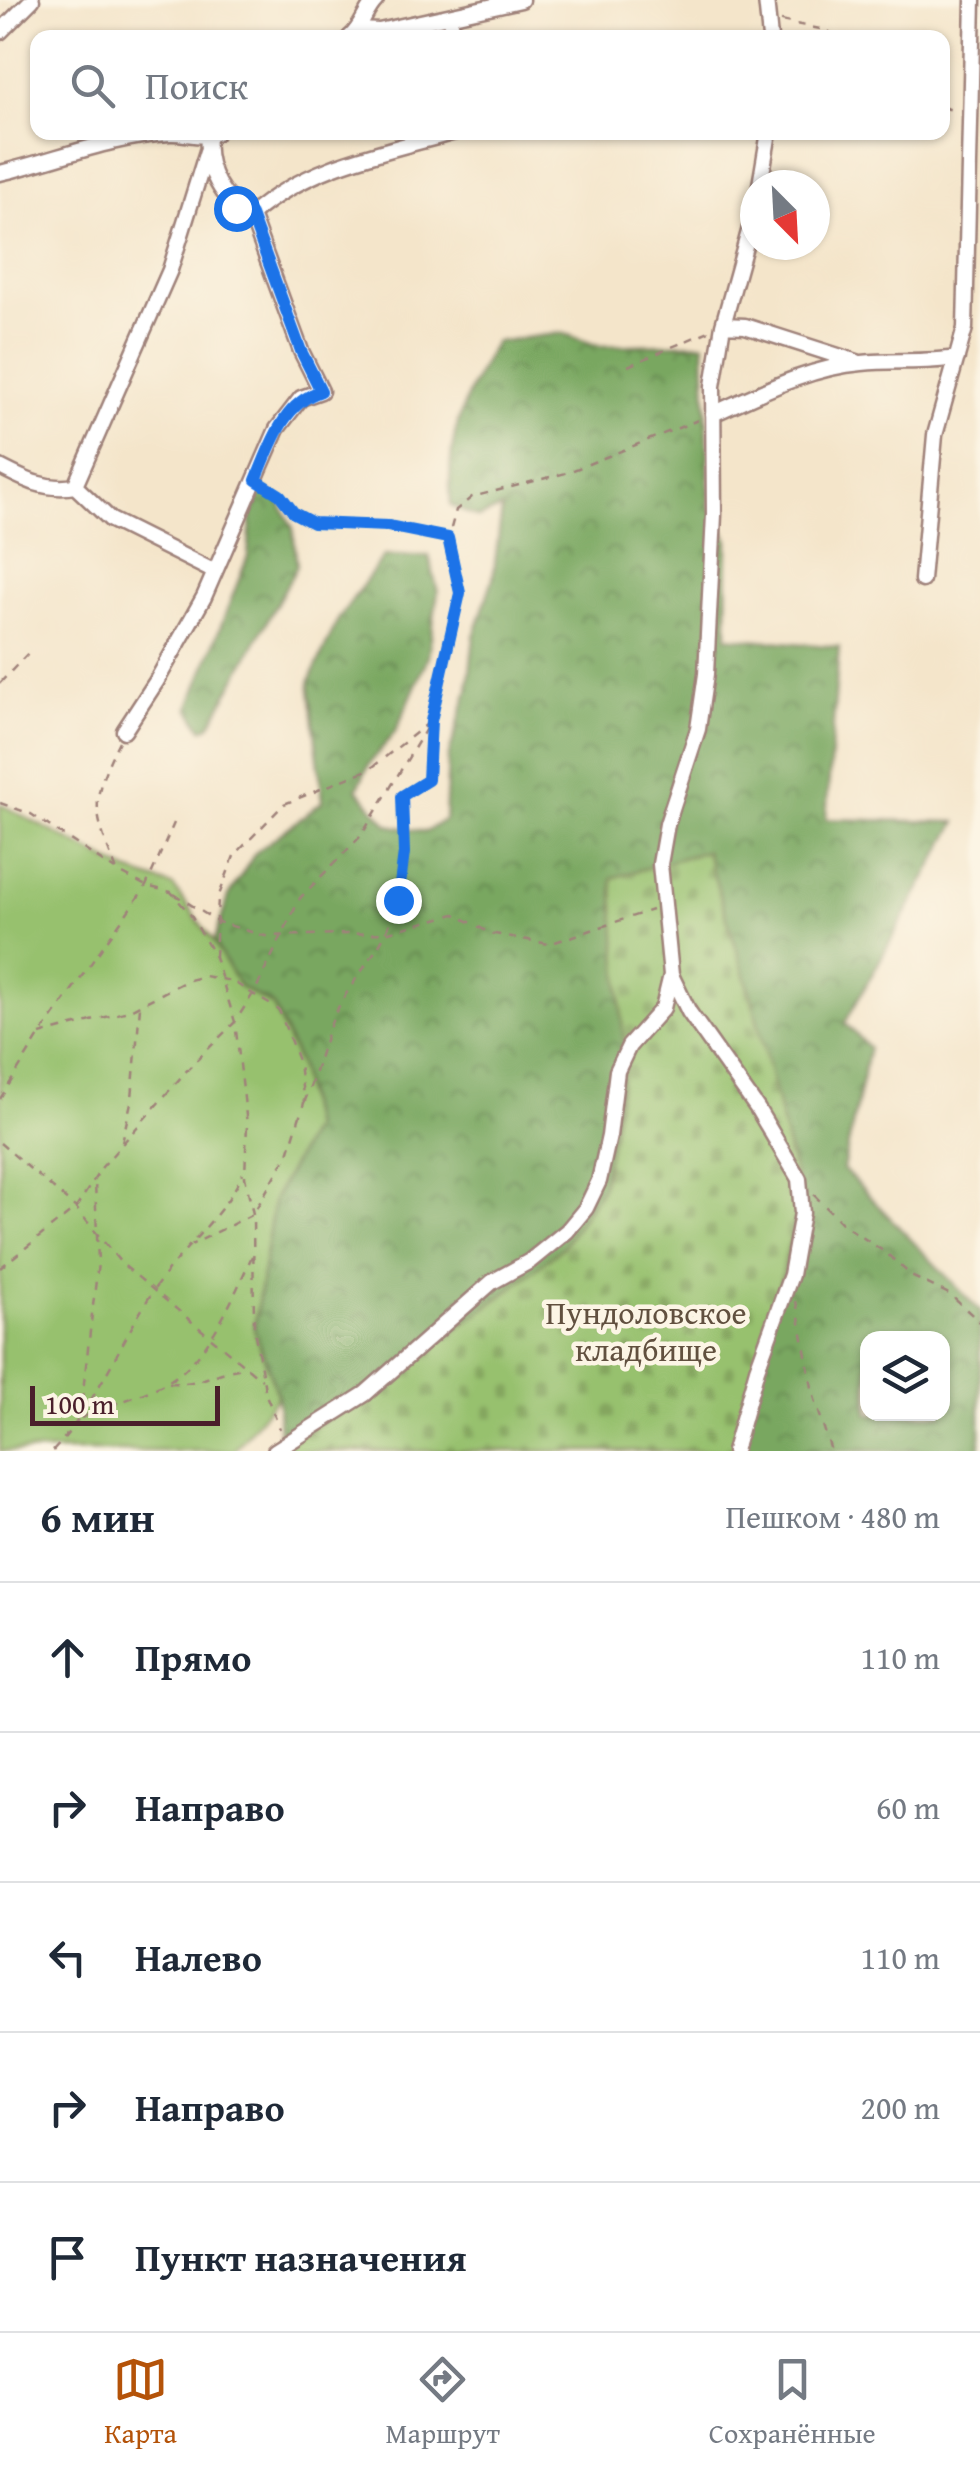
<!DOCTYPE html>
<html lang="ru">
<head>
<meta charset="utf-8">
<style>
  :root { --surface:#fff; --page:#f6f6f7; --text:#1f2937; --muted:#747a83; --line:#e0e1e3; --accent:#b45309 }
  body { margin:0; font-family:"Gentium Book Plus",serif; background:var(--page); color:var(--text) }
  .controls { position:absolute; right:30px; bottom:30px; display:grid; overflow:hidden; border-radius:20px; box-shadow:0 2px 8px #0004 }
  .controls button { width:90px; height:90px; display:grid; place-items:center; padding:0; border:0; border-bottom:2px solid var(--line); background:var(--surface); color:var(--text); font:50px sans-serif }
  .compass { position:absolute; left:740px; top:170px; width:90px; height:90px; border-radius:50%; background:var(--surface); box-shadow:0 2px 8px #0004; rotate:156deg }
  .scale { position:absolute; left:30px; bottom:25px; width:190px; box-sizing:border-box; padding-left:10px; border:5px solid #4a1f2b; border-top:0; font-size:28px; line-height:35px; white-space:nowrap; color:#4a1f2b; -webkit-text-stroke:8px #fcf5e5; paint-order:stroke }
  .stop { position:absolute; width:30px; height:30px; margin:-22px; border:8px solid #1a73e8; border-radius:50%; background:#fff }
  .stop.end { background:#1a73e8; border-color:#fff; box-shadow:0 2px 10px #0008 }
  .list { margin:0; padding:0; list-style:none }
  h2 { display:flex; justify-content:space-between; align-items:center; height:130px; margin:0; padding:0 40px; font-size:42px }
  h2 small { font-size:32px; font-weight:400; color:var(--muted) }
  .list li { display:grid; grid-template-columns:65px 1fr auto; gap:30px; align-items:center; box-sizing:border-box; height:150px; padding:0 40px; border-top:2px solid var(--line) }
  .list b { display:block; font-size:38px; white-space:nowrap }
  .list em { font-size:32px; font-style:normal; color:var(--muted) }
  .icon { flex:none; width:55px; height:55px; fill:none; stroke:currentColor; stroke-width:2; stroke-linecap:round; stroke-linejoin:round }
  .map { position:relative; flex:none; width:980px; height:1451px; overflow:hidden }
  .search { position:absolute; background:var(--surface); box-shadow:0 2px 8px #0004; left:30px; right:30px; top:30px; height:110px; display:flex; align-items:center; gap:25px; box-sizing:border-box; padding:0 35px; border-radius:20px; color:var(--muted); font-size:38px }
  .sheet { height:880px; background:var(--surface) }
  nav { display:flex; justify-content:space-around; align-items:center; box-sizing:border-box; height:140px; border-top:2px solid var(--line); background:var(--surface); font-size:28px; color:var(--muted) }
  nav a { display:grid; justify-items:center; gap:5px }
  nav .on { color:var(--accent) }
  .map>svg:first-child { display:block }
  .grass { fill:#97c16e; stroke:#70704c; stroke-width:2.5 }
  .forest { fill:url(#forest-crowns); stroke:#626346; stroke-width:2.5; fill-rule:evenodd }
  .cemetery { fill:url(#cemetery-stones); stroke:#70704c; stroke-width:2.5 }
  .lines { fill:none; stroke-linecap:round; stroke-linejoin:round }
  .minor-casing { stroke:#9f827a; stroke-width:19 }
  .path { stroke:#9f827a; stroke-width:2.5; stroke-dasharray:8 8; stroke-linecap:butt }
  .minor { stroke:#fff; stroke-width:14 }
  .route { stroke:#1a73e8; stroke-width:12 }
  .labels { text-anchor:middle; stroke-width:9; stroke-linejoin:round; paint-order:stroke }
  .park-label { font-size:32px; fill:#61503f; stroke:#fcf5e5 }
</style>
</head>
<body>
<div class="map">
<svg width="980" height="1451" viewBox="0 0 980 1451">
  <defs>
    <pattern id="forest-crowns" width="20" height="18" patternUnits="userSpaceOnUse" patternTransform="scale(2.5)"><rect width="20" height="18" fill="#79a761"/><path d="M2 6a3 3 0 1 1 6 0M12 15a3 3 0 1 1 6 0" fill="none" stroke="#658750"/></pattern>
    <pattern id="cemetery-stones" width="16" height="16" patternUnits="userSpaceOnUse" patternTransform="scale(2.5)"><rect width="16" height="16" fill="#97c16e"/><path d="M2 7V4a2 2 0 0 1 4 0v3zM10 15v-3a2 2 0 0 1 4 0v3z" fill="#84a55f"/></pattern>
  </defs>
  <rect width="100%" height="100%" fill="#fcf5e5"/>
  <filter id="ink" filterUnits="userSpaceOnUse"><feTurbulence type="fractalNoise" baseFrequency=".01" numOctaves="2"/><feDisplacementMap in="SourceGraphic" scale="20" xChannelSelector="R" yChannelSelector="G"/><feConvolveMatrix kernelMatrix="1 2 1 2 8 2 1 2 1" color-interpolation-filters="sRGB"/></filter>
  <filter id="wash" filterUnits="userSpaceOnUse"><feTurbulence type="fractalNoise" baseFrequency=".0048" numOctaves="4" result="noise"/><feDisplacementMap in="SourceGraphic" scale="40" xChannelSelector="R" yChannelSelector="G"/><feGaussianBlur stdDeviation="2.25" result="paint"/><feColorMatrix in="noise" values="0 0 0 0 0 0 0 0 0 0 0 0 0 0 0 0 0 1.4 0 .05"/><feComposite in="paint" operator="in"/></filter>
  <g filter="url(#wash)">
    <rect width="100%" height="100%" fill="#f4e5ca"/>
    <path class="grass" d="M0,804l128,67 45,15 41,56 25,44 34,20 26,58 13,64 -38,71 -20,130 24,67 -44,55h-234z"/>
    <path class="forest" d="M562,333l37,13 105,-3 6,163 18,34 -1,97 112,10 -13,172 131,3 -112,201 24,25 -26,121 137,142v140h-709l8,-5 -1,-50 -24,-67 20,-130 38,-71 -13,-64 -26,-58 -34,-20 -25,-44 15,-47 26,-42 68,-52 -14,-119 30,-64 45,-62h45l9,36 -10,65 -32,74 -26,32 -13,26 31,36 38,7 19,-13 3,-61 20,-69 6,-53 19,-58 9,-70 -24,10 -27,-12c-6,-69 12,-106 44,-164zM868,1338h74v76h-74z
      M262,488l16,11 15,29 4,38 -87,160 -8,3 -13,-21 59,-152 4,-50z"/>
    <path class="cemetery" d="M706,851l45,144 49,202 -60,254h-469l76,-43 156,-113 60,-48 39,-60 23,-125 -13,-184z"/>
  </g>
  <g filter="url(#ink)">
    <g class="lines">
      <defs>
        <path id="minor" d="M766,0l4,38
          M449,17l6,21
          M359,30l20,1 142,-31
          M0,32l32,-32
          M349,38c14,-11 15,-26 27,-38
          M208,137c-3,31 14,65 43,78 57,-50 133,-63 204,-83
          M0,173c56,-13 112,-37 170,-40 17,-1 32,7 47,-1
          M760,185l9,-53
          M723,325l22,1 112,36
          M713,414c47,-21 97,-47 149,-51 32,-3 63,0 95,-5
          M0,467c25,13 46,24 75,19l95,-216 37,-119
          M75,486l36,34 102,51
          M922,580l13,-145 30,-107 8,-328
          M124,731l32,-49 48,-85 73,-168 24,-31 20,-7 -20,-40 -50,-136
          M275,1451l90,-57 127,-112 38,-21 37,-30 19,-23 13,-27 10,-45 8,-65 12,-25 34,-38 8,-33
          M734,1451l23,-82 34,-94 11,-62 -3,-34 -42,-71 -68,-96 -18,-37 -11,-111 7,-40 31,-95 8,-55 8,-159 -1,-129 10,-61 32,-115"/>
      </defs>
      <use href="#minor" class="minor-casing"/>
      <path class="path" d="M781,21l44,9 16,8
        M942,107l14,4
        M628,366l81,-35
        M265,485l15,10 14,18 19,10 75,3 58,12
        M0,683l31,-33
        M119,741c-29,59 -27,69 -2,130l29,15 25,6 19,22 25,43 20,65 12,102 -2,53 8,37 1,115 12,66 14,34
        M0,803l31,11 84,56
        M174,894l44,28 47,14 120,-3 70,-19 35,19 59,11 103,-34
        M215,957l3,-59 16,-42 50,-52 86,-35 61,-48 28,-128 -11,-54 8,-29 16,-13 94,-24 132,-53
        M40,1035l88,-24 58,-30 18,-5 28,5 47,29 20,53 5,40 -16,51 -35,60 -62,31
        M0,1099l40,-64 106,-149 28,-63
        M304,1103c11,-27 17,-55 28,-82 12,-31 38,-57 53,-87 21,-43 18,-92 17,-138l25,-16 4,-57
        M122,1142l10,-44 8,-91
        M0,1143l76,65 45,55 141,117
        M814,1195l30,30 42,28 27,24 36,17 31,28
        M0,1268l76,-60 26,-41 88,-100 45,-45 21,-33 44,-91 61,-62 66,-109
        M796,1301l17,92 18,58
        M169,1383c33,3 50,-14 79,-15
        M80,1417l18,-154 -3,-82
        M81,1418c27,-13 64,-23 88,-37 41,-24 64,-84 83,-125
        M53,1451c44,-48 67,-109 102,-163 27,-41 67,-69 88,-115"/>
      <use href="#minor" class="minor"/>
    </g>
  </g>
  <g class="lines" filter="url(#ink)">
    <path class="route" d="M236,208l15,7 50,136 20,40c-39,13 -50,54 -65,89l24,15 14,18 19,10 75,3 60,12 12,55 -29,128 -3,59 -26,16 2,57 -6,47"/>
  </g>
  <g class="labels">
    <g class="park-label">
      <text x="646" y="1324">Пундоловское<tspan x="646" dy="37">кладбище</tspan></text>
    </g>
  </g>
</svg>
<div class="controls">
<button><svg class="icon" aria-label="layers" viewBox="0 0 24 24"><path d="M12 4l9 5-9 5-9-5zM3 14l9 5 9-5"/></svg></button>
</div>
<svg class="compass" viewBox="-18 -18 36 36"><path d="M0-13l5 13h-10z" fill="#e53935"/><path d="M0 13l5-13h-10z" fill="#747a83"/></svg>
<div class="scale">100 m</div>
<div class="stop" style="left:236px;top:208px"></div>
<div class="stop end" style="left:398px;top:900px"></div>
<div class="search"><svg class="icon" aria-label="search" viewBox="0 0 24 24"><circle cx="10" cy="10" r="6"/><path d="M15 15l6 6"/></svg>Поиск</div>
</div>
<section class="sheet">
<h2>6 мин<small>Пешком · 480 m</small></h2>
<ul class="list">
<li><svg class="icon" aria-label="ahead" viewBox="0 0 24 24"><path d="M12 20V5M6 11l6-6 6 6"/></svg><div><b>Прямо</b></div><em>110 m</em></li>
<li><svg class="icon" aria-label="right" viewBox="0 0 24 24"><path d="M7 20v-9h11M14 6l5 5-5 5"/></svg><div><b>Направо</b></div><em>60 m</em></li>
<li><svg class="icon" aria-label="left" viewBox="0 0 24 24"><path d="M17 20v-9H6M10 6l-5 5 5 5"/></svg><div><b>Налево</b></div><em>110 m</em></li>
<li><svg class="icon" aria-label="right" viewBox="0 0 24 24"><path d="M7 20v-9h11M14 6l5 5-5 5"/></svg><div><b>Направо</b></div><em>200 m</em></li>
<li><svg class="icon" aria-label="arrive" viewBox="0 0 24 24"><path d="M6 21V4h12l-3 4 3 4H6"/></svg><div><b>Пункт назначения</b></div></li>
</ul>
</section>
<nav>
<a class="on"><svg class="icon" aria-label="map" viewBox="0 0 24 24"><path d="M3 6l6-2 6 2 6-2v14l-6 2-6-2-6 2zM9 4v14M15 6v14"/></svg>Карта</a>
<a><svg class="icon" aria-label="directions" viewBox="0 0 24 24"><path d="M12 3l9 9-9 9-9-9zM9 14v-3h6M13 9l2 2-2 2"/></svg>Маршрут</a>
<a><svg class="icon" aria-label="saved" viewBox="0 0 24 24"><path d="M7 4h10v16l-5-4-5 4z"/></svg>Сохранённые</a>
</nav>
</body>
</html>
